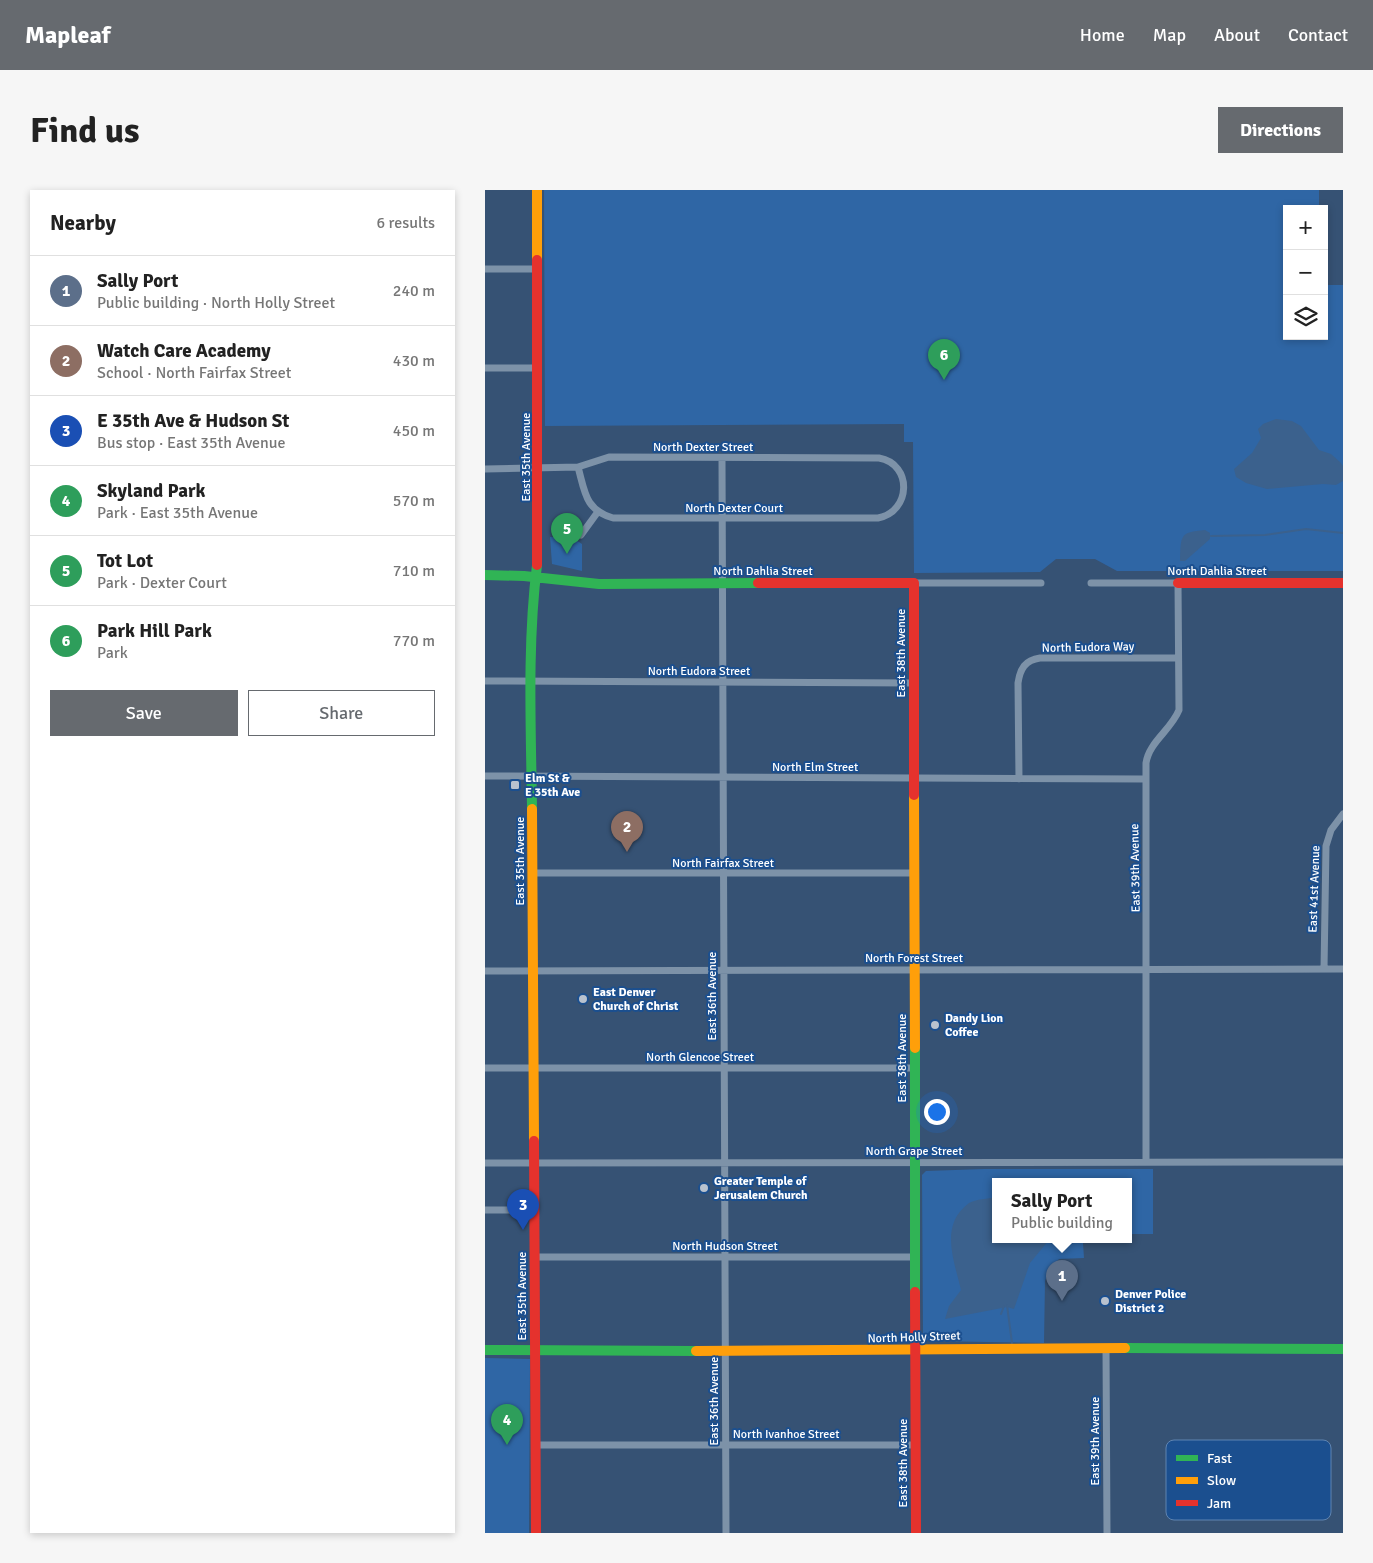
<!DOCTYPE html>
<html lang="en">
<head>
<meta charset="utf-8">
<style>
  :root { --surface:#fff; --page:#f6f6f6; --text:#222; --muted:#767676; --line:#e0e0e0; --accent:#666a6f }
  body { margin:0; font-family:Signika,sans-serif; background:var(--page); color:var(--text) }
  .controls { position:absolute; right:15px; top:15px; display:grid; overflow:hidden; border-radius:0px; box-shadow:0 2px 8px #0003 }
  .controls button { width:45px; height:45px; display:grid; place-items:center; padding:0; border:0; border-bottom:1px solid var(--line); background:var(--surface); color:var(--text); font:25px sans-serif }
  .you { position:absolute; left:451px; top:921px; width:18px; height:18px; margin:-12px; border:4px solid #fff; border-radius:50%; background:#1a73e8; box-shadow:0 0 0 8px #1a73e833 }
  .badge { display:grid; place-items:center; width:32px; height:32px; border-radius:50%; background:var(--accent); color:#fff; font-size:16px; font-weight:700 }
  .pin { position:absolute; translate:-50% -41px; filter:drop-shadow(0 1px 2px #0008) }
  .pin::after { content:''; position:absolute; top:26px; width:18px; height:15px; background:inherit; clip-path:polygon(0 0,100% 0,50% 100%) }
  .popup { position:absolute; left:507px; top:988px; width:140px; height:65px; box-sizing:border-box; display:grid; place-content:center; border-radius:0px; background:var(--surface); filter:drop-shadow(0 1px 4px #0005); font-size:16px; white-space:nowrap; color:var(--muted) }
  .popup b { font-size:19px; color:var(--text) }
  .popup::after { content:''; position:absolute; left:50%; top:100%; margin-left:-10px; border:10px solid transparent; border-top-color:var(--surface) }
  .list { margin:0; padding:0; list-style:none }
  h2 { display:flex; justify-content:space-between; align-items:center; height:65px; margin:0; padding:0 20px; font-size:21px }
  h2 small { font-size:16px; font-weight:400; color:var(--muted) }
  .list li { display:grid; grid-template-columns:32px 1fr auto; gap:15px; align-items:center; box-sizing:border-box; height:70px; padding:0 20px; border-top:1px solid var(--line) }
  .list b { display:block; font-size:19px; white-space:nowrap }
  .list p { margin:0; font-size:16px; white-space:nowrap; color:var(--muted) }
  .list em { font-size:16px; font-style:normal; color:var(--muted) }
  .actions { display:flex; gap:10px; padding:15px 20px }
  .actions a { flex:1; padding:11px 0; border:1px solid var(--accent); border-radius:0px; text-align:center; font-size:18px; color:var(--accent) }
  .actions .main { background:var(--accent); color:#fff }
  .icon { flex:none; width:28px; height:28px; fill:none; stroke:currentColor; stroke-width:2; stroke-linecap:round; stroke-linejoin:round }
  .map { position:relative; flex:none; width:858px; height:1343px; overflow:hidden; border-radius:0px }
  header { display:flex; align-items:center; gap:30px; box-sizing:border-box; height:70px; padding:0 25px; background:var(--accent); color:#fff }
  header strong { font-size:24px }
  nav { display:flex; gap:28px; margin-inline-start:auto; font-size:18px }
  .intro { display:flex; align-items:center; justify-content:space-between; box-sizing:border-box; height:120px; padding:0 30px }
  h1 { margin:0; font-size:35px }
  .button { padding:12px 22px; border-radius:0px; background:var(--accent); color:#fff; font-size:18px; font-weight:700 }
  main { display:flex; gap:30px; padding:0 30px }
  aside { flex:1; background:var(--surface); border-radius:0px; box-shadow:0 2px 8px #0003 }
  .map>svg:first-child { display:block }
  .green { fill:#2f66a5 }
  .water { fill:#3b618d }
  .lines { fill:none; stroke-linecap:round; stroke-linejoin:round }
  .stream { stroke:#3b618d; stroke-width:2 }
  .street { stroke:#7d92a8; stroke-width:7 }
  .fast { stroke:#30b455; stroke-width:10 }
  .slow { stroke:#ff9f0a; stroke-width:10 }
  .jam { stroke:#e5322d; stroke-width:10 }
  .poi-dot { fill:#b9c2ce; stroke:#1b4f8f; stroke-width:2 }
  .labels { text-anchor:middle; stroke-width:4; stroke-linejoin:round; paint-order:stroke }
  .street-label { font-size:12px; fill:#fff; stroke:#1b4f8f }
  .poi-label { font-size:12px; font-weight:bold; fill:#fff; stroke:#1b4f8f; text-anchor:start }
  .key { fill:#1b4f8f; stroke:#5f84b1; stroke-width:1 }
  .key-label { font-size:14px; fill:#fff }
</style>
</head>
<body>
<header>
<strong>Mapleaf</strong>
<nav><a>Home</a><a>Map</a><a>About</a><a>Contact</a></nav>
</header>
<div class="intro"><h1>Find us</h1><a class="button">Directions</a></div>
<main>
<aside>
<h2>Nearby<small>6 results</small></h2>
<ul class="list">
<li><span class="badge" style="background:#5c6f8a">1</span><div><b>Sally Port</b><p>Public building · North Holly Street</p></div><em>240 m</em></li>
<li><span class="badge" style="background:#8d6e63">2</span><div><b>Watch Care Academy</b><p>School · North Fairfax Street</p></div><em>430 m</em></li>
<li><span class="badge" style="background:#1a4fb4">3</span><div><b>E 35th Ave &amp; Hudson St</b><p>Bus stop · East 35th Avenue</p></div><em>450 m</em></li>
<li><span class="badge" style="background:#2e9e5b">4</span><div><b>Skyland Park</b><p>Park · East 35th Avenue</p></div><em>570 m</em></li>
<li><span class="badge" style="background:#2e9e5b">5</span><div><b>Tot Lot</b><p>Park · Dexter Court</p></div><em>710 m</em></li>
<li><span class="badge" style="background:#2e9e5b">6</span><div><b>Park Hill Park</b><p>Park</p></div><em>770 m</em></li>
</ul>
<div class="actions"><a class="main">Save</a><a>Share</a></div>
</aside>
<div class="map">
<svg width="858" height="1343" viewBox="0 0 858 1343">
  <rect width="100%" height="100%" fill="#365274"/>
  <path class="green" d="M59,0h775v19h-32v127h37v-51h19v286h-226l-22,-12h-39l-16,13 -126,1 -1,-131h-9v-18l-359,2z
    M65,347l23,1 9,6v27l-30,-7z
    M499,979h169v65h-25v-52h-132v58h96v2l-9,1 1,15 -25,1 -10,11 -4,11 -1,62 -115,-2 -6,-5 -1,-161 4,-4z
    M0,1168l45,1 -1,174h-44z"/>
  <path class="water" d="M791,229l16,2 9,5 18,24 12,4 9,8 3,4v15l-7,4 -13,-1 -56,5 -21,-6 -10,-6 -2,-8 18,-16 9,-15 -3,-9 5,-5z
    M720,340l5,3v6l-25,22h-5c1,-25 -1,-29 25,-31z
    M511,1007v43h53l-19,23 -16,46 -7,-2 -62,12 4,-13 12,-16c-7,-30 -22,-65 8,-87 7,-4 19,-4 27,-6z"/>
  <g class="lines">
    <path class="stream" d="M726,346l54,-1 41,-6 37,4
      M522,1115l5,38
      M516,1124l3,-8"/>
    <path class="street" d="M0,79h52
      M0,178h53
      M237,269l4,1074
      M0,279l93,-2 31,-10 270,1c34,6 32,54 -1,60h-265c-28,-8 -28,-26 -35,-51
      M96,345l16,-22
      M429,393h127
      M606,393h87l1,127c-8,20 -30,32 -33,53v399
      M0,491l429,2
      M0,586l660,3
      M534,589l-1,-96c2,-14 7,-23 22,-25h138
      M48,683h381
      M839,779l2,-123 5,-16 12,-16
      M0,781l858,-2
      M0,878h430
      M0,973l858,-1
      M0,1020h49
      M50,1067h380
      M621,1158l1,185
      M50,1255h381"/>
    <path class="fast" d="M0,385l39,1 75,8 159,-1
      M47,619c-1,-81 -5,-164 5,-244
      M430,858v244
      M640,1158l218,1
      M0,1160l211,1"/>
    <path class="slow" d="M52,0v70
      M429,605l1,253
      M47,619l2,332
      M211,1161l429,-3"/>
    <path class="jam" d="M52,70v305
      M273,393h156v212
      M693,393h165
      M49,951l2,392
      M430,1102l1,241"/>
  </g>
  <g class="poi-dot">
    <rect x="25" y="590" width="10" height="10" rx="2.5"/>
    <circle cx="98" cy="809" r="5"/>
    <circle cx="450" cy="835" r="5"/>
    <circle cx="219" cy="998" r="5"/>
    <circle cx="620" cy="1111" r="5"/>
  </g>
  <g class="labels">
    <g class="street-label">
      <text x="218" y="261">North Dexter Street</text>
      <text transform="translate(41 267) rotate(-90)" y="4">East 35th Avenue</text>
      <text x="249" y="322">North Dexter Court</text>
      <text x="278" y="385">North Dahlia Street</text>
      <text x="732" y="385">North Dahlia Street</text>
      <text transform="translate(603 457) rotate(-1)" y="4">North Eudora Way</text>
      <text transform="translate(416 463) rotate(-90)" y="4">East 38th Avenue</text>
      <text x="214" y="485">North Eudora Street</text>
      <text x="330" y="581">North Elm Street</text>
      <text transform="translate(35 671) rotate(-90)" y="4">East 35th Avenue</text>
      <text x="238" y="677">North Fairfax Street</text>
      <text transform="translate(650 678) rotate(-91)" y="4">East 39th Avenue</text>
      <text transform="translate(829 699) rotate(-88)" y="4">East 41st Avenue</text>
      <text x="429" y="772">North Forest Street</text>
      <text transform="translate(227 806) rotate(-90)" y="4">East 36th Avenue</text>
      <text x="215" y="871">North Glencoe Street</text>
      <text transform="translate(417 868) rotate(-90)" y="4">East 38th Avenue</text>
      <text x="429" y="965">North Grape Street</text>
      <text x="240" y="1060">North Hudson Street</text>
      <text transform="translate(37 1106) rotate(-90)" y="4">East 35th Avenue</text>
      <text transform="translate(429 1147) rotate(-2)" y="4">North Holly Street</text>
      <text transform="translate(229 1211) rotate(-90)" y="4">East 36th Avenue</text>
      <text x="301" y="1248">North Ivanhoe Street</text>
      <text transform="translate(610 1251) rotate(-90)" y="4">East 39th Avenue</text>
      <text transform="translate(418 1273) rotate(-90)" y="4">East 38th Avenue</text>
    </g>
    <g class="poi-label">
      <text x="40" y="592">Elm St &amp;<tspan x="40" dy="14">E 35th Ave</tspan></text>
      <text x="108" y="806">East Denver<tspan x="108" dy="14">Church of Christ</tspan></text>
      <text x="460" y="832">Dandy Lion<tspan x="460" dy="14">Coffee</tspan></text>
      <text x="229" y="995">Greater Temple of<tspan x="229" dy="14">Jerusalem Church</tspan></text>
      <text x="630" y="1108">Denver Police<tspan x="630" dy="14">District 2</tspan></text>
    </g>
  </g>
  <rect x="681" y="1250" width="165" height="80" rx="8" class="key"/>
  <rect x="691" y="1265" width="22" height="6" fill="#30b455"/>
  <rect x="691" y="1287" width="22" height="7" fill="#ff9f0a"/>
  <rect x="691" y="1310" width="22" height="6" fill="#e5322d"/>
  <g class="key-label">
    <text x="722" y="1273">Fast</text>
    <text x="722" y="1295">Slow</text>
    <text x="722" y="1318">Jam</text>
  </g>
</svg>
<div class="controls">
<button>+</button>
<button>−</button>
<button><svg class="icon" aria-label="layers" viewBox="0 0 24 24"><path d="M12 4l9 5-9 5-9-5zM3 14l9 5 9-5"/></svg></button>
</div>
<div class="you"></div>
<div class="pin badge" style="left:577px;top:1111px;background:#5c6f8a">1</div>
<div class="popup"><b>Sally Port</b>Public building</div>
<div class="pin badge" style="left:142px;top:662px;background:#8d6e63">2</div>
<div class="pin badge" style="left:38px;top:1040px;background:#1a4fb4">3</div>
<div class="pin badge" style="left:22px;top:1255px;background:#2e9e5b">4</div>
<div class="pin badge" style="left:82px;top:364px;background:#2e9e5b">5</div>
<div class="pin badge" style="left:459px;top:190px;background:#2e9e5b">6</div>
</div>
</main>
</body>
</html>
